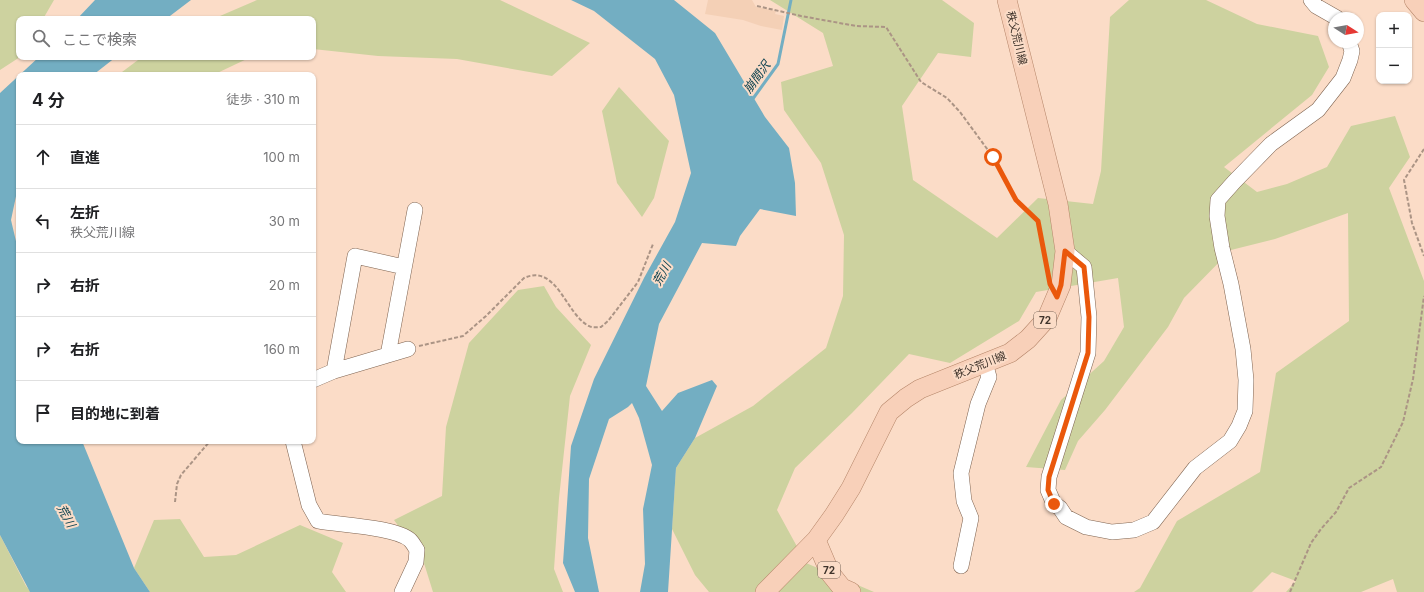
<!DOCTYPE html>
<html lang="ja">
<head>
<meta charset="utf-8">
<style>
  :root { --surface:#fff; --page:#f6f6f6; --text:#202124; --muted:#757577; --line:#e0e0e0 }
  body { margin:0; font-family:Inter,"Noto Sans JP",sans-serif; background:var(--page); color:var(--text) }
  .controls { position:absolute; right:12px; top:12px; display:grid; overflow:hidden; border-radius:8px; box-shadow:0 1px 3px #0004 }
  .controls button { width:36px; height:36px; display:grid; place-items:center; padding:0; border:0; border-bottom:1px solid var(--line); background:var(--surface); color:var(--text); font:20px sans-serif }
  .compass { position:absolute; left:1328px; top:12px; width:36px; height:36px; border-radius:50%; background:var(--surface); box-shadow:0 1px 3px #0004; rotate:101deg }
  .stop { position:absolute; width:12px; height:12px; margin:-9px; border:3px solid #ea580c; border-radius:50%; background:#fff }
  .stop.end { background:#ea580c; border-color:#fff; box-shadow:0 1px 4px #0008 }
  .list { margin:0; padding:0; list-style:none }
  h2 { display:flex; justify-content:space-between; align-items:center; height:52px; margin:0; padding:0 16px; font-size:17px }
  h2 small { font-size:13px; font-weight:400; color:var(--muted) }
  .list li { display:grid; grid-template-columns:26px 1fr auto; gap:12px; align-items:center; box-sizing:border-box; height:64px; padding:0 16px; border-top:1px solid var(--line) }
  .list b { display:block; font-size:15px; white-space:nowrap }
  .list p { margin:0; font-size:13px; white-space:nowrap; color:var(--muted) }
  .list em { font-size:13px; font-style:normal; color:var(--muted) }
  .icon { flex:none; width:22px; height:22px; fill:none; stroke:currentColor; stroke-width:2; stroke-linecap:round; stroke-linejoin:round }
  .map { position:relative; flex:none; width:1424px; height:592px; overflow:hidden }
  .search { position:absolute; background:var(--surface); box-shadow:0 1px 3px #0004; left:16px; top:16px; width:300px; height:44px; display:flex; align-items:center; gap:10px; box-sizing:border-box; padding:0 14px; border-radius:8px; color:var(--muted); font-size:15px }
  .panel { position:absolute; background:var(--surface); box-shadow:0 1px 3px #0004; left:16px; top:72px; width:300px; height:372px; border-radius:8px }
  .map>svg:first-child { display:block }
  .built { fill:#f4d0b6 }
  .green { fill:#cdd29f }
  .water { fill:#73aec2 }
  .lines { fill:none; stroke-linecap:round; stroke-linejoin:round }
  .stream { stroke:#73aec2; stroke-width:3 }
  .minor-casing { stroke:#7f6451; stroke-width:16 }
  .major-casing { stroke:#b58569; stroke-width:20 }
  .path { stroke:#ab9485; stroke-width:2; stroke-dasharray:4 2; stroke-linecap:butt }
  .minor { stroke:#fff; stroke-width:15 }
  .major { stroke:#f8d0b9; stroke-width:19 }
  .route { stroke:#ea580c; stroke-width:5 }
  .labels { text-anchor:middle; stroke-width:4; stroke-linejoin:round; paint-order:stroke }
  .shield { fill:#fbdcc7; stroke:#77665a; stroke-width:1 }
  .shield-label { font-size:10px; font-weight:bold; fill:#3f332b }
  .street-label { font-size:11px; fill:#3f332b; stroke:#fbdcc7 }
  .water-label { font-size:12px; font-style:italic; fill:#023b4a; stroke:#fbdcc7 }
</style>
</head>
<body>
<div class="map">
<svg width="1424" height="592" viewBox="0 0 1424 592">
  <rect width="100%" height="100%" fill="#fbdcc7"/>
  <path class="built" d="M708,0h44l4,7 20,4 -1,3 9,2 -2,14 -21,-4 -18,-6 -38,-6z"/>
  <path class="green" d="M0,0h54l-11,19h-24l1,38 -20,13z
    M257,0h243l90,43 -38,33 -95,-17 -79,-3 -65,-7v-30h-100z
    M770,0h172l32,23 -3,34 -33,-4 -36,53 11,74 84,58 41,-40 55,6 8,-33 9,-154 19,-17h77l51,24 61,12 11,31 -17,28 -88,72 33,25 30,-8 40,-17 24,-41 44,-10 15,41 -21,31 35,93v311h-27l-4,-13 -32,13h-75l10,-11 -24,-9 -20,20h-118l6,-4 37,-67 83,-49 16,-99 73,-52 -1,-108 -73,26 -44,11 -47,48 -16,29 -63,83 -27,31 -13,29 -39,-3 35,-67 43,-39 20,-34 -6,-49 -82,14 -17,29 -69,42 -41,-9 -57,59 -57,55 -18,42 29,53 68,29h-165l-14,-17 -23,-46 4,-61 19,-30 58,-32 73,-58 17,-52 1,-61 -23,-72 -37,-53 -3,-28 52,-16 -10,-33z
    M142,57h109l-38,18h-95z
    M619,87l50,54 -15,57 -12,19 -25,-34 -15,-72z
    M544,286l12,21 35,38 -21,51 -11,102 -5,71 9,23h-130l-10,-32 -29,-40 48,-24 4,-69 23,-84 49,-53z
    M180,519l24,38 32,-2 64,-30 43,18 -11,29 14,20h-196l-16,-24 20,-48z
    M0,535l26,51 5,6h-31z"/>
  <path class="water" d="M95,0h96l-25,19h-89z
    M571,0h103l41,33 50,84 24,31 6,35 1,33 -36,-7 -20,27 -4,10 -34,-3 -43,81 -13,62 16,25 16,-18 34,-13 5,6 -22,52 -19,30 -8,124h-28l5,-28 -2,-55 9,-44 -13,-47 -7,-15 -4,4 -19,12 -20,60 -1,59 11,54h-24l-12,-29 8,-117 23,-67 50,-101 31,-56 16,-49 -17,-78 -19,-36 -61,-48z
    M39,57h77l-23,18h-74v107l-8,38 8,34v187h63l52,127 16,24h-120l-30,-57v-442z"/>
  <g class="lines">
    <path class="stream" d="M752,100l26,-36 13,-64"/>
    <defs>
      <path id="minor" d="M1311,0l5,6 21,12
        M1065,251l19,16 5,50 -1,36 -39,124 -1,13 6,14 6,4 6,9 20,10 26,5 22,-2 19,-8 42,-54 35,-27 9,-15 6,-15 1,-31 -3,-31 -12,-65 -9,-36 -5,-32 1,-16 16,-18 37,-38 47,-34 25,-32 7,-18 2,-9 -3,-9
        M388,355l27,-145
        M334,371l21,-115 49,11
        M313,380l21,-9 74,-22
        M293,441l16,64 9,16c21,4 78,6 92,19 3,3 5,7 7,10l-1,12 -14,30
        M961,566l10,-48 -7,-17 -3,-28 17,-69 11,-27 -4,-14"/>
      <path id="major" d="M1414,0l10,12
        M816,540l14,33 12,15 9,4
        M765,592l51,-52 18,-25 17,-27 38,-76 17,-14 14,-9 90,-36 18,-14 19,-21 14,-33 4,-34 -7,-47 -51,-204"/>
    </defs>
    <use href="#minor" class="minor-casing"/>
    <use href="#major" class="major-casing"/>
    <path class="path" d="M757,6l44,10 55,10 30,1 35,55 26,16 13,14 33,45 23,43 22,21 9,49
      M1424,149l-20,31 8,43 12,33
      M419,346l44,-10 23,-20 38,-38c33,-15 42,37 65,48 3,2 8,1 12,1l7,-6 30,-39 15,-38
      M175,502l2,-18 4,-9 29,-34
      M1290,592l21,-49 10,-14 15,-17 13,-24 32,-21 22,-45 10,-43 11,-83"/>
    <use href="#minor" class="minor"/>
    <use href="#major" class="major"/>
  </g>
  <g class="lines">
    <path class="route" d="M993,157l23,43 22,21 12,63 7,13 4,-12 4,-34 19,16 5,50 -1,36 -39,124 -1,13 6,14"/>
  </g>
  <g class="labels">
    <g class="shield">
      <rect x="1034" y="312" width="22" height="16" rx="3"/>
      <rect x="818" y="562" width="22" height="16" rx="3"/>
    </g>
    <g class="shield-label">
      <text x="1045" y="324">72</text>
      <text x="829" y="574">72</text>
    </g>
    <g class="street-label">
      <text transform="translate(1017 38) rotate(76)" y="4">秩父荒川線</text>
      <text transform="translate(980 365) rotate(-22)" y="4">秩父荒川線</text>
    </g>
    <g class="water-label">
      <text transform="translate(757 77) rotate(-54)" y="4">崩間沢</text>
      <text transform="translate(662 274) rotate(-61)" y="4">荒川</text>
      <text transform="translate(66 516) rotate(61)" y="4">荒川</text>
    </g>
  </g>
</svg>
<div class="controls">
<button>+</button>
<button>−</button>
</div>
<svg class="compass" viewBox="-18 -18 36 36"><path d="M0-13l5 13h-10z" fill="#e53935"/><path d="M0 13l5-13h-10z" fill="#757577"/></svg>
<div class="stop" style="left:993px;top:157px"></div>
<div class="stop end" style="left:1054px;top:504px"></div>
<div class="search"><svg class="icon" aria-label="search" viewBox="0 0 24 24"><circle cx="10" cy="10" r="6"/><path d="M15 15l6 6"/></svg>ここで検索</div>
<section class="panel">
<h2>4 分<small>徒歩 · 310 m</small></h2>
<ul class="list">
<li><svg class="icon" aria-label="ahead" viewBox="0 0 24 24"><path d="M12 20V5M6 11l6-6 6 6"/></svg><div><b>直進</b></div><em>100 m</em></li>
<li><svg class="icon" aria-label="left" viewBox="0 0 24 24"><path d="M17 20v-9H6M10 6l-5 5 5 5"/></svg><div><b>左折</b><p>秩父荒川線</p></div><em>30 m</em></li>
<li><svg class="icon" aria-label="right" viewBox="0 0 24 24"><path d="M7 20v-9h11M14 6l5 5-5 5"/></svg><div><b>右折</b></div><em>20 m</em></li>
<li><svg class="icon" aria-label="right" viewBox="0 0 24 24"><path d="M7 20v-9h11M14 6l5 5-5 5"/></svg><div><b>右折</b></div><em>160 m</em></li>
<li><svg class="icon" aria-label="arrive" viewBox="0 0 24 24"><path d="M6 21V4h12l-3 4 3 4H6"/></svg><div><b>目的地に到着</b></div></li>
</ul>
</section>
</div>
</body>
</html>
